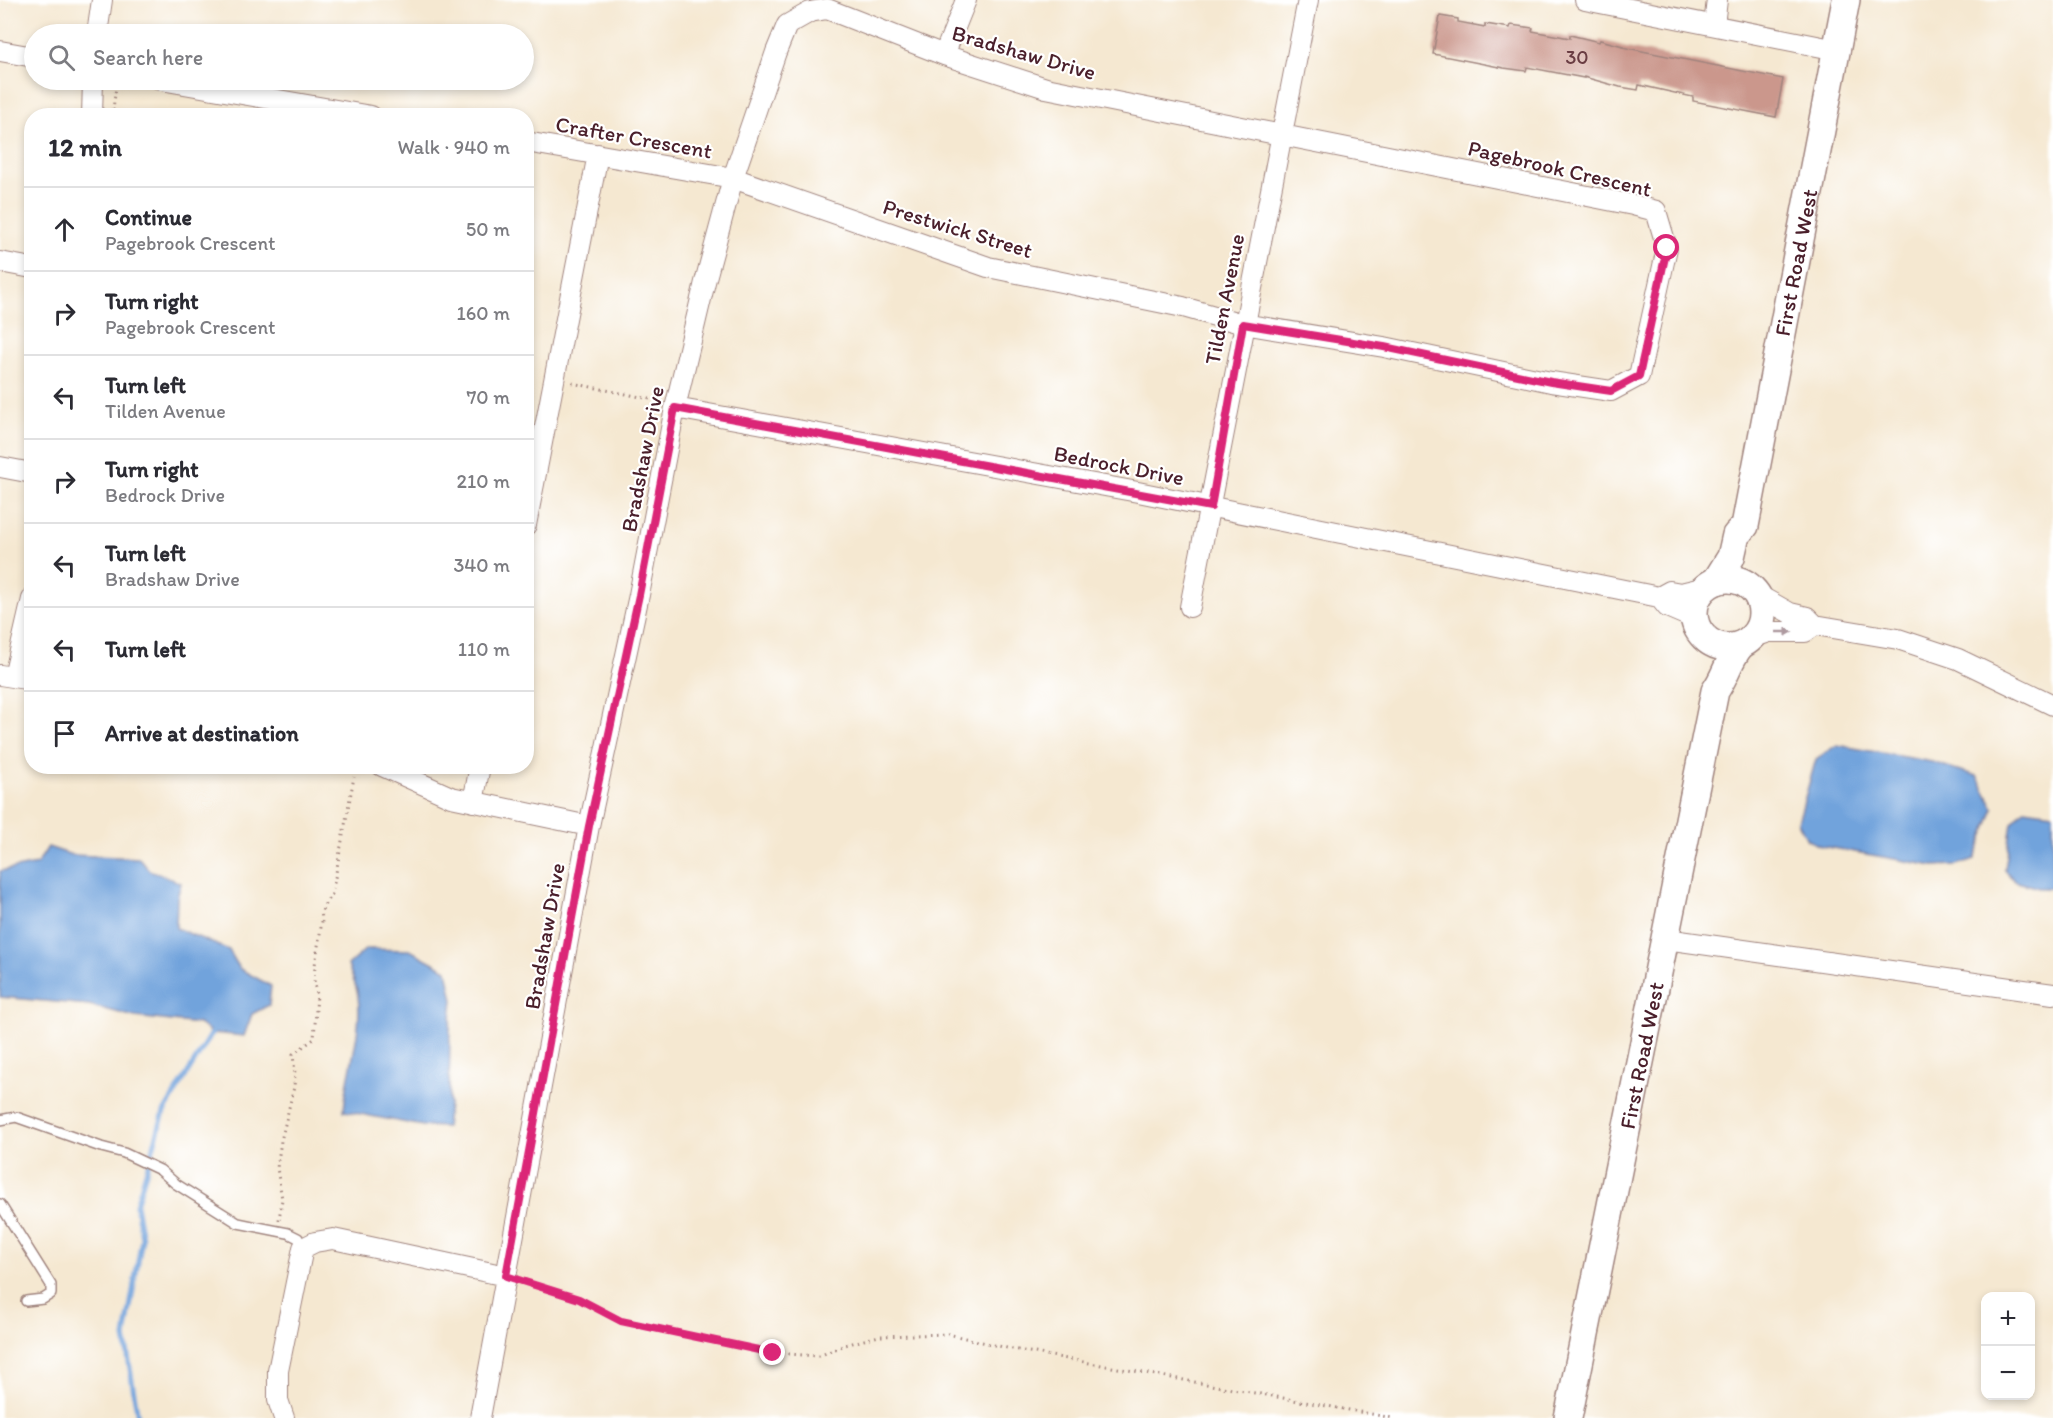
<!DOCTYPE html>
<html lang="en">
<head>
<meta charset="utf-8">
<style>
  :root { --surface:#fff; --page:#f7f7f7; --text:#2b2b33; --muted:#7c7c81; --line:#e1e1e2 }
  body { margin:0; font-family:Itim,sans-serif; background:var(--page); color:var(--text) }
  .controls { position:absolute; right:18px; bottom:18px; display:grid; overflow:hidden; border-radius:12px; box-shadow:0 3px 9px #0003 }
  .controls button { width:54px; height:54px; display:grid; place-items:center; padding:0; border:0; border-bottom:2px solid var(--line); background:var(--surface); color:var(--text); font:30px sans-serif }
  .stop { position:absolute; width:18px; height:18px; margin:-14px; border:4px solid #db2777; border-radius:50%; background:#fff }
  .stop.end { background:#db2777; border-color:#fff; box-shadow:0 2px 6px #0008 }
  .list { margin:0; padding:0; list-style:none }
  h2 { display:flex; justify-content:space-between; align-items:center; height:78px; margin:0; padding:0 24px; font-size:26px }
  h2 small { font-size:20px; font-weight:400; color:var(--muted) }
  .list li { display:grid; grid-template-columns:39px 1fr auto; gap:18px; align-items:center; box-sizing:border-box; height:84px; padding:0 24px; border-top:2px solid var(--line) }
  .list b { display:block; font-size:22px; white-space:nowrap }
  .list p { margin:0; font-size:20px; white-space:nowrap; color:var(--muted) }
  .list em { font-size:20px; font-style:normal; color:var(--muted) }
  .icon { flex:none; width:33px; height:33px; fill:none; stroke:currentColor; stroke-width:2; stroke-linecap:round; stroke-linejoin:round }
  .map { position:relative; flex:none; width:2053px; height:1418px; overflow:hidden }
  .search { position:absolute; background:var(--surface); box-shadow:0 3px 9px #0003; left:24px; top:24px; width:510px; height:66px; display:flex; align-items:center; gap:15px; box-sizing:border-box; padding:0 21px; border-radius:33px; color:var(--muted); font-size:22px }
  .panel { position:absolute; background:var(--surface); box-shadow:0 3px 9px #0003; left:24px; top:108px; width:510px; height:666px; border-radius:24px }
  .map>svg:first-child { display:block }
  .water { fill:#71a3dc; stroke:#5e6184; stroke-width:1.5 }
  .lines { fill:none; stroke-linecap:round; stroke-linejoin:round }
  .stream { stroke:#71a3dc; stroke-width:5 }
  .building { fill:#cb978c }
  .lane-casing { stroke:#a0847e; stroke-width:12 }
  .street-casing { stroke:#a0847e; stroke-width:22 }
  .secondary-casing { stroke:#a0847e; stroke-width:30 }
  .path { stroke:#a0847e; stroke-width:3; stroke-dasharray:1.5 4.5; stroke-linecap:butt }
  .lane { stroke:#fff; stroke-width:9 }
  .street { stroke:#fff; stroke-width:20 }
  .secondary { stroke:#fff; stroke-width:27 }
  .oneway { fill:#ae9aa0 }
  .route { stroke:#db2777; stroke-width:8 }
  .labels { text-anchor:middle; stroke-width:4.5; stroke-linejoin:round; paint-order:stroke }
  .number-label { font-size:20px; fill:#6a3d43 }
  .street-label { font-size:22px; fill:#4a1f2b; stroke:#fff }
</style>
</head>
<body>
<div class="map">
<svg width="2053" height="1418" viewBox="0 0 2053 1418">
  <rect width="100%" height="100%" fill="#fff"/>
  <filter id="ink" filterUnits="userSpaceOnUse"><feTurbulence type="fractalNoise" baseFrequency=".0167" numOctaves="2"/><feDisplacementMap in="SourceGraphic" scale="12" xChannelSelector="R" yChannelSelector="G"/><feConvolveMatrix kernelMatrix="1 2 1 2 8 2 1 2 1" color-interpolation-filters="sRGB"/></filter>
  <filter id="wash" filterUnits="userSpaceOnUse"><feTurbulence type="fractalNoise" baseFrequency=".008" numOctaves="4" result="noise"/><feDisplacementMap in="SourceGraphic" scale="24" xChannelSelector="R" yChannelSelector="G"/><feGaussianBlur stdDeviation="1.35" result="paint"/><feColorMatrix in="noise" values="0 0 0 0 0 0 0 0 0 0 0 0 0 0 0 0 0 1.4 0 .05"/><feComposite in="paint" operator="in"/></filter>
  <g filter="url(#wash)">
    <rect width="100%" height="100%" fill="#f5e8d1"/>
    <path class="water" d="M1837,745l95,17 45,14 17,32 -19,51 -18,6 -23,1 -113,-20 -14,-6 -9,-18 18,-63z
      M2025,809l28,4v75h-14l-25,-7 -9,-12 7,-46z
      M48,847l24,8 67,3 10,12 32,13 -4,15 -1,30 53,22 11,19 31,17 -2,19 -17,9 -8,22 -32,-3 -13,-9 -64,-7 -46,-12 -89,-8v-126l37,-7z
      M366,949l44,1 37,20 6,30 -3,27 -1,78 -3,22 -23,-1 -79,-15c2,-38 19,-77 14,-115 -1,-10 -7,-21 -10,-31z"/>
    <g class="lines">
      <path class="stream" d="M138,1418l-13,-81 17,-99 -6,-33 28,-93 48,-79"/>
    </g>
    <g id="blocks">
      <path class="building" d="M1440,16l18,3v3l27,5v-3l25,4 1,-3 22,3 -1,3 38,7v-3l29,7 1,-2 23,6 -1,1 161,32 -7,38 -83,-16v-4l-54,-12 -1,5 -18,-3 -36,-10v1l-57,-11 -1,4 -22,-3 -71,-14z"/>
    </g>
  </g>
  <g filter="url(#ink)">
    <use href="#blocks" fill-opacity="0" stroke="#a0847e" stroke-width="1.5"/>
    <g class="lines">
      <defs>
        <path id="lane" d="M0,1120l16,-3 85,30 23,6 36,17 16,14 62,39 50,10 10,5 5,10
          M0,1204l51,81v9l-8,5 -17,2"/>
        <path id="street" d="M1585,0l252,50
          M1714,25l3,-25
          M97,34l5,-34
          M0,51l34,6
          M944,55l22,-55
          M161,80l210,36
          M92,116l1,-36
          M0,262l32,6
          M675,408l463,84 521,105 8,10 28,12
          M0,467l32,6
          M526,525l72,-371
          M1758,595l32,18 17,4 8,8 83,14 60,20 95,46
          M1659,597l11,-6 11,2 25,-6
          M1190,607l118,-607
          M1751,638l18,-6h36l10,-7
          M0,675l32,5
          M14,677l18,-78
          M382,766l69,31 138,29
          M473,802l7,-36
          M1666,939l387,55
          M284,1418l-6,-18v-29l25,-123 12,-6 18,-3 173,37
          M480,1418l109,-592 50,-231 36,-187 30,-126 28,-104 43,-126 11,-27 23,-13 17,-3 117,46 102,33 587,117 23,6 11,37 -28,128 -28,15 -60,-9 -167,-35 -141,-23 -60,-17 -195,-40 -255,-89 -207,-36"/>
        <g id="secondary">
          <circle cx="1728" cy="613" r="34"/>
          <path id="s1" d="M1716,581l15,-24 5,-22 9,-9 101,-526"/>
          <path id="s2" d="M1568,1418l147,-727c11,-15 13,-31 26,-46"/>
        </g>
      </defs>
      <use href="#lane" class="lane-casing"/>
      <use href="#street" class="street-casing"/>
      <use href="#secondary" class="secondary-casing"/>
      <path class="path" d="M112,116l5,-36
        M572,383l83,17
        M279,1220l3,-21 -5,-31 4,-27 13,-54 1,-13 -2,-20 21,-15 3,-45 -3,-10 1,-19 7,-44c-2,-11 3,-18 10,-27l22,-117
        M524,1281l55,18 43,22 151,32 46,3 26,-11 34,-9 69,-2 59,14 386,70"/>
      <use href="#lane" class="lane"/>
      <use href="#street" class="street"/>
      <use href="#secondary" class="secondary"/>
    </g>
    <defs><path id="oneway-solid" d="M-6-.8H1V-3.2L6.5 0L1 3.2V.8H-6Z" transform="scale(1.5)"/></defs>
    <use class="oneway" href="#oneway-solid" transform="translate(1784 632)"/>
  </g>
  <g class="lines" filter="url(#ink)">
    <path class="route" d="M773,1353l-152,-32 -42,-22 -73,-23 83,-450 50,-231 36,-187 536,99 32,-183 141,23 167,35 60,9 28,-15 28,-128"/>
  </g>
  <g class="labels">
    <g class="number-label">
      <text x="1577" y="64">30</text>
    </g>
    <g class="street-label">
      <text transform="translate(1024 52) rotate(16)" y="8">Bradshaw Drive</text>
      <text transform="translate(634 137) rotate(10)" y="8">Crafter Crescent</text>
      <text transform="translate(1560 168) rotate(13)" y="8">Pagebrook Crescent</text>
      <text transform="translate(958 228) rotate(17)" y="8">Prestwick Street</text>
      <text dy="8" stroke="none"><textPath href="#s1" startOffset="332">First Road West</textPath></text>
      <text transform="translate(1224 299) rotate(-79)" y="8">Tilden Avenue</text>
      <text transform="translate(642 459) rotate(-79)" y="8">Bradshaw Drive</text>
      <text transform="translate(1119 465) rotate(11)" y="8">Bedrock Drive</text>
      <text transform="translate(544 936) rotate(-80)" y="8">Bradshaw Drive</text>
      <text dy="8" stroke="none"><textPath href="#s2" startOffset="370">First Road West</textPath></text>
    </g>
  </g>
</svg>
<div class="controls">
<button>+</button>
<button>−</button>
</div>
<div class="stop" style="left:1667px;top:248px"></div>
<div class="stop end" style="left:773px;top:1353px"></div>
<div class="search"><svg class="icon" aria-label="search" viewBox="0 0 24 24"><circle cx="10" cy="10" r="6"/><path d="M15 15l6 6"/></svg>Search here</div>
<section class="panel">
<h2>12 min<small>Walk · 940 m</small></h2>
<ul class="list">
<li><svg class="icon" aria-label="ahead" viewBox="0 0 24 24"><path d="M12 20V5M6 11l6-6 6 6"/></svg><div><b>Continue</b><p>Pagebrook Crescent</p></div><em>50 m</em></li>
<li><svg class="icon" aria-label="right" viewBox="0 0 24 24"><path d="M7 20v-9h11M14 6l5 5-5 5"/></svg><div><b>Turn right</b><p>Pagebrook Crescent</p></div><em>160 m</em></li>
<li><svg class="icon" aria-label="left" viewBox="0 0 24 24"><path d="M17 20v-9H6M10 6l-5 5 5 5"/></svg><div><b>Turn left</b><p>Tilden Avenue</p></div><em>70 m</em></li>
<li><svg class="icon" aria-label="right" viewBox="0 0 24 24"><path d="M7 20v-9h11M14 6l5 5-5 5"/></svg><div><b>Turn right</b><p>Bedrock Drive</p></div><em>210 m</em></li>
<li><svg class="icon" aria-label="left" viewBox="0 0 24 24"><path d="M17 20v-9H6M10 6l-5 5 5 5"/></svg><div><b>Turn left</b><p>Bradshaw Drive</p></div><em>340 m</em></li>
<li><svg class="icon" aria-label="left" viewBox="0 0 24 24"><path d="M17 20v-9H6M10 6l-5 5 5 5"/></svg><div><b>Turn left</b></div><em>110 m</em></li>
<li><svg class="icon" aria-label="arrive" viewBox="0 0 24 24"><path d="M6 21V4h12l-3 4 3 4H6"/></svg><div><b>Arrive at destination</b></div></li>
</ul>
</section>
</div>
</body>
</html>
